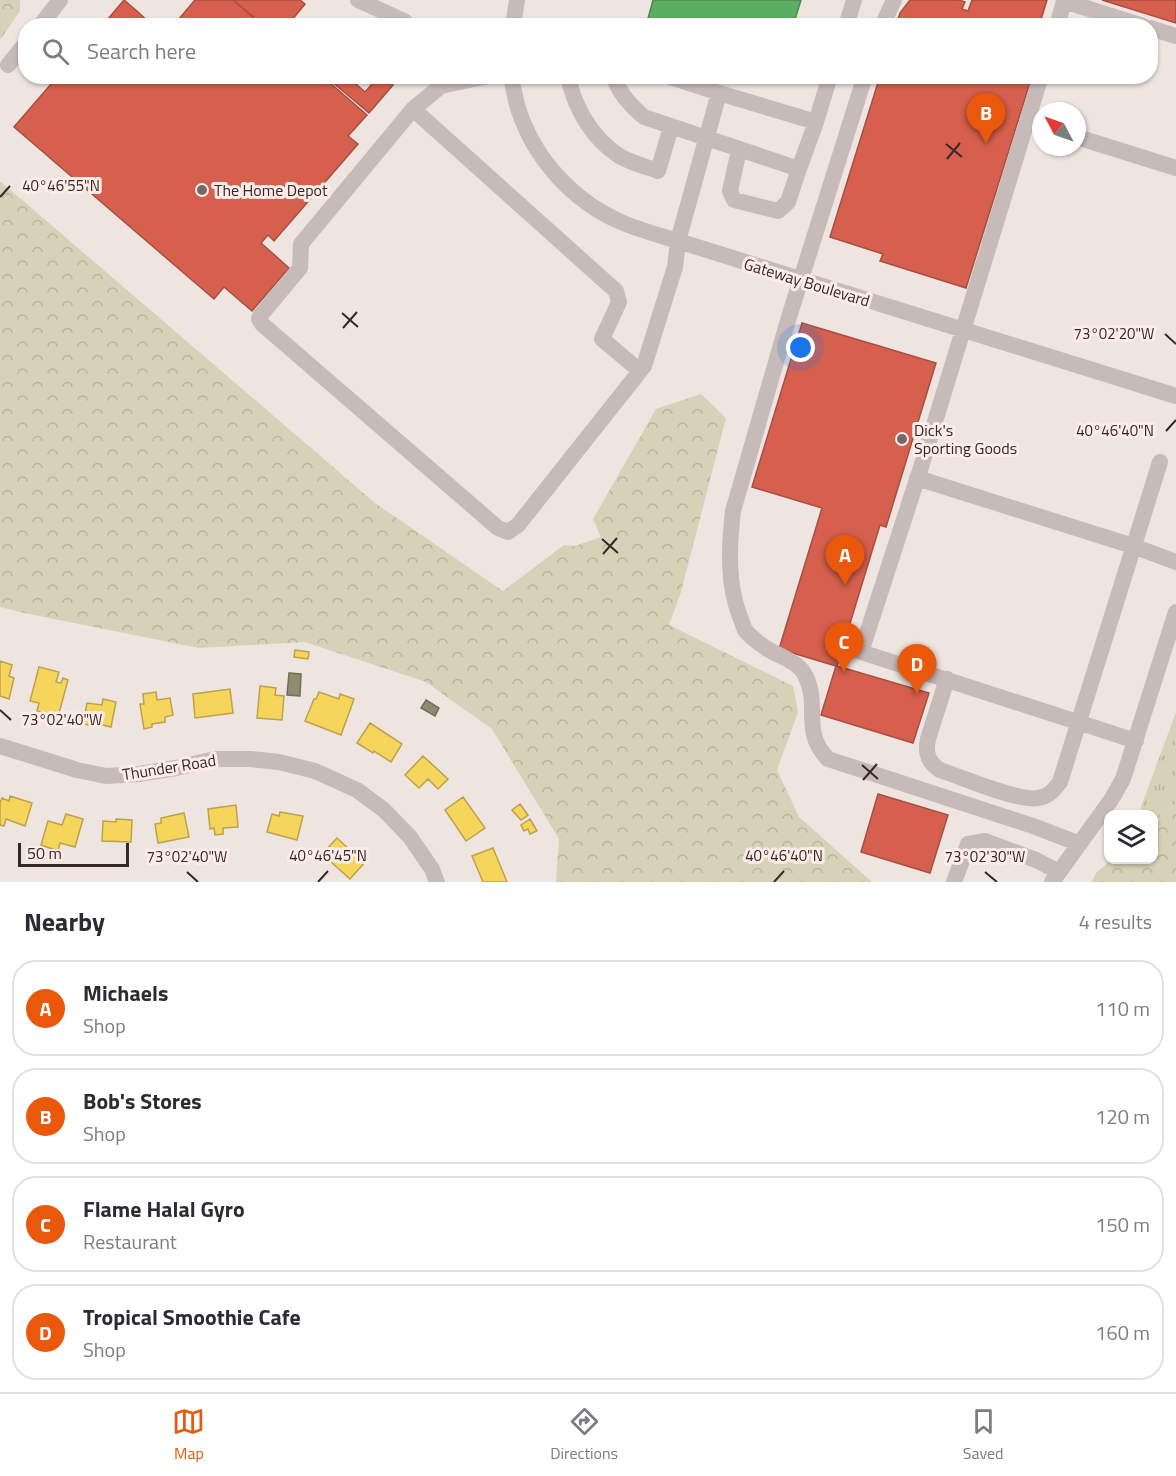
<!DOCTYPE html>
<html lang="en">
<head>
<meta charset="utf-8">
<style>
  :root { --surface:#fff; --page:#f2f2f3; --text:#2b2b33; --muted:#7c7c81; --line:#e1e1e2; --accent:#ea580c }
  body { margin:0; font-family:"Titillium Web",sans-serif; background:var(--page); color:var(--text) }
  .controls { position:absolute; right:18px; bottom:18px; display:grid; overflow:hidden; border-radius:12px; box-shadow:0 2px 4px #0004 }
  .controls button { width:54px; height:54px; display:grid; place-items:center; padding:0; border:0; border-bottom:2px solid var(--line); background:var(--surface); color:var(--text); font:30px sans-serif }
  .compass { position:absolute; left:1032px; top:102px; width:54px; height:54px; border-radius:50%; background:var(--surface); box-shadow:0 2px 4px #0004; rotate:311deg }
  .scale { position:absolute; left:18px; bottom:15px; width:111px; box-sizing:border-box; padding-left:6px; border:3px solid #382727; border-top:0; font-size:16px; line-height:21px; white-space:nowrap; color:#382727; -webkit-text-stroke:4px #fbece7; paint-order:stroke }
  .you { position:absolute; left:801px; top:348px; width:21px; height:21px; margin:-15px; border:4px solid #fff; border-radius:50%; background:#1a73e8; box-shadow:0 0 0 9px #1a73e833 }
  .badge { display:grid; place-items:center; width:39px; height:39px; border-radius:50%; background:var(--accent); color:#fff; font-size:20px; font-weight:700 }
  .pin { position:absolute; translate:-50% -50px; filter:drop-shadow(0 2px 3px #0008) }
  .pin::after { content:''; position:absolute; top:32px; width:21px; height:18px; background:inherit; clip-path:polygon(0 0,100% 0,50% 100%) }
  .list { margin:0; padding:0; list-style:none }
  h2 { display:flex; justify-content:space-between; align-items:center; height:78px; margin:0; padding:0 24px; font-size:26px }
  h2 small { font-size:20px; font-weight:400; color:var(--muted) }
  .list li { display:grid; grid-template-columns:39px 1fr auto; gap:18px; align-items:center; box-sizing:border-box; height:96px; margin:0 12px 12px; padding:0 12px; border:2px solid var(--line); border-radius:24px }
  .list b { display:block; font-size:22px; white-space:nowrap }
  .list p { margin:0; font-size:20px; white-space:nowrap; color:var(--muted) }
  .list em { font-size:20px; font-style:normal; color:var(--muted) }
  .icon { flex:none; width:33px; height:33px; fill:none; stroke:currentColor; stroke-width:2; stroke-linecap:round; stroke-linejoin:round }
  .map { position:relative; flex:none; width:1176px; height:882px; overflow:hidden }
  .search { position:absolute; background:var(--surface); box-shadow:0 2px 4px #0004; left:18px; right:18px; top:18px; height:66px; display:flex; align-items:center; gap:15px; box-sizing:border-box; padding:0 21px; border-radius:24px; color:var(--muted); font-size:22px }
  .sheet { height:510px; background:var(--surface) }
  nav { display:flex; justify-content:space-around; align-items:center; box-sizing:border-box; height:84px; border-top:2px solid var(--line); background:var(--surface); font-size:16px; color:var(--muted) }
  nav a { display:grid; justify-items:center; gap:3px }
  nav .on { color:var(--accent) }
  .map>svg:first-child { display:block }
  .grass { fill:url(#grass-tufts) }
  .forest { fill:url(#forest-crowns) }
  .homes { fill:#f6d55c; stroke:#bda14c; stroke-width:1.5 }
  .shops { fill:#d6604d; stroke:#a74f42; stroke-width:1.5 }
  .public { fill:#5aae61; stroke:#508650; stroke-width:1.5 }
  .industry { fill:#8c8c6e; stroke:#736e59; stroke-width:1.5 }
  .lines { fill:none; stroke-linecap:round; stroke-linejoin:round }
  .minor { stroke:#c7bbb9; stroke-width:16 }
  .ticks { fill:none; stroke:#382727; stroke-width:2 }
  .poi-dot { fill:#786968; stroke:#fbece7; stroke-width:2 }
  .labels { text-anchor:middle; stroke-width:6; stroke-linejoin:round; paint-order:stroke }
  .poi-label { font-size:16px; fill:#382727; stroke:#fbece7; text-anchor:start }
  .street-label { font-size:16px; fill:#382727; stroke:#fbece7 }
  .ticks-label { font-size:15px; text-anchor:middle; fill:#382727; stroke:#fbece7; stroke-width:6; stroke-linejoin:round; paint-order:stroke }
</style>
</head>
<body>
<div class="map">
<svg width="1176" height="882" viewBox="0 0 1176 882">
  <defs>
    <pattern id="grass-tufts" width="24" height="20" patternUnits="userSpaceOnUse" patternTransform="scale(1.5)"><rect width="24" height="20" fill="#d6d2b8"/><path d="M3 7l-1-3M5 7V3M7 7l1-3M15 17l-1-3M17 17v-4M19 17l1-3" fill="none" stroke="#b8b49e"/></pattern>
    <pattern id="forest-crowns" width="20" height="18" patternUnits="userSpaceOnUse" patternTransform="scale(1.5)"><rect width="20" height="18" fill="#d6d2b8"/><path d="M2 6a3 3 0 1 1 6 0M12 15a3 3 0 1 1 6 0" fill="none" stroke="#b8b49e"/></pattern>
  </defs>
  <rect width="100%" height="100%" fill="#eee4e0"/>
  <path class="grass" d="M1176,712v91l-22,19v-8h-14l1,-7z"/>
  <path class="forest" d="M0,0h20v11l-20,29z
    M0,181l375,322 128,88 61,-46 11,1 26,-9 -8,-18 63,-110 45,-15 25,24 -45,174 -12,33 124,61 5,26 -21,58 22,47 73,65h-317l1,-1 3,-42 -67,-110 -66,-47 -121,-40 -106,6 -170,-34 -29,-7z
    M1176,803v79h-84l4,-9 15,-13h43v-38z"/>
  <path class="homes" d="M295,650l14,2 -1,7 -14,-2z
    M0,661l12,4 -3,11 5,2 -5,21 -9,-3z
    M39,667l20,5 -3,10 5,1 2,-5 5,2 -10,37 -21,-6 2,-8 -9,-2z
    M260,686l16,2 -1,7 9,1 -2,24 -25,-2z
    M230,689l3,24 -38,5 -2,-24z
    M156,692l1,8 13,-2 3,17 -8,2v5l-13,2v3l-8,2 -4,-25h4l-1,-10z
    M319,692l20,7 1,-5 14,5 -13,36 -36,-14 9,-22h2z
    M103,699l13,3 -5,25 -12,-3v3l-16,-3 4,-21 15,2z
    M370,723l32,21 -11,18 -17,-11 -1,2 -16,-10z
    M423,756l25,23 -10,10 -10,-10 -9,9 -14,-13z
    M10,796l22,7 -7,23 -19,-7 -2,7 -4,-1v-22l2,-5 7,3z
    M463,797l22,31 -19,13 -21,-31z
    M520,804l8,11 -7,5 -9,-10z
    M236,805l2,22 -15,1v6l-8,1 -1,-7 -4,1 -2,-20z
    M280,812l23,4 -6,24 -30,-8 5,-18 7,2z
    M184,813l5,24 -31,6 -3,-19 6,-1v-5z
    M66,814l17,5 -8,28 -15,-4 -2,8 -17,-6 7,-24 14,4z
    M116,819l16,1 -1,22 -29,-1 1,-20 13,1z
    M530,819l7,12 -7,3 -2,-5 -4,2 -3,-6z
    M337,838l13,12 2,-2 14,13 -16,18 -28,-25z
    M493,848l14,34h-24l-11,-26z"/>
  <path class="shops" d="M124,0l14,12 15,14h-51z
    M195,0h38l30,26h-90z
    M233,0h67l5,4 -18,22h-23z
    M910,0h49l6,2 -3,7 6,2 4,-11h75l-8,26h-143l4,-13z
    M1102,0h74v23z
    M58,76h264l45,39 -19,21 10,8 -84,97 -6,-6 -7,8 28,25 -37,43 -28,-24 -10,12 -200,-172z
    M325,76h22l18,16 14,-16h4l10,9 -24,28z
    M880,76h152l-66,212 -86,-27 3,-7 -53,-17z
    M802,323l134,40 -50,164 -6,-2 -43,141 92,27 -16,50 -92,-28 15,-49 -57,-17 43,-141 -70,-21z
    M878,794l70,21 -18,58 -69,-21z"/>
  <path class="public" d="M653,0h148l-8,26h-147z"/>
  <path class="industry" d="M289,673l12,1 -1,22 -13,-1z
    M426,700l13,8 -4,8 -14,-8z"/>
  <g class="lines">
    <path class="minor" d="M358,0l46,21 5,5
      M40,26l20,-26
      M513,26l4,-26
      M846,26l8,-26
      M882,26l12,-26
      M1057,26l7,-25 79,25
      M1150,28l26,8
      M8,65l18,-22
      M488,76l-47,10 -28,23 -112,135 -1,24 -40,48 -1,3 3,5 236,204 10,4 10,-7 126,-159 31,-99 3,-26 41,-148 97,29 14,-46
      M511,76c2,11 4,22 7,32 16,51 55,93 103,114 18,8 38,13 57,19l498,155
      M568,76c6,31 24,62 50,79 12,8 27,11 40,16l13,-44
      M613,76c7,18 17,29 31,41l155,52 17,-47
      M667,76l52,17
      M865,76l-76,241 -56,194c-4,35 -6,72 7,106 2,4 3,9 5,13 5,7 14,13 21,18 14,9 33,13 40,29 14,29 -5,55 22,82l205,67 47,18
      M1041,76l-119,388 -61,188 275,89
      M413,109l203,182 3,11 -17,37 38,32
      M1077,137l99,31
      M739,150l-9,41 4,9 44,11 10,-9 11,-33
      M917,478l216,68 43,16
      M947,679l-19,60c-3,14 0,23 12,31 21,7 79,32 98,28 10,-1 16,-8 22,-16l100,-320
      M0,746l77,24 29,6 33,-2 37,-6 39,-9h35l29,3 36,9 42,19 27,20 26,27 22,32 5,13
      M954,882l14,-38 17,-3 51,19 23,12
      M1052,882l59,-82 12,-21 53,-167"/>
  </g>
  <path class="ticks" d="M946,144l16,13M947,159l13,-16M0,197l10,-11M342,313l16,14M343,328l14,-16M1165,334l11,10M1166,431l10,-11M602,539l16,14M603,554l14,-16M0,710l11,10M862,765l16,14M863,780l14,-16M187,872l11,10M985,872l12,10M318,882l10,-11M774,882l10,-11"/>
  <g class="poi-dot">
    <circle cx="202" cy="190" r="6"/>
    <circle cx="902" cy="439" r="6"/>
  </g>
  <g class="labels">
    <g class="poi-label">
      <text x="214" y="196">The Home Depot</text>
      <text x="914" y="436">Dick's<tspan x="914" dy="18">Sporting Goods</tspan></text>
    </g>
    <g class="street-label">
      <text transform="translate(807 282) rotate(17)" y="6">Gateway Boulevard</text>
      <text transform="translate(169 767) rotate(-9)" y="6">Thunder Road</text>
    </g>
  </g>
  <g class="ticks-label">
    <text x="61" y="191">40°46'55"N</text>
    <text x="1114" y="339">73°02'20"W</text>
    <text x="1115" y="436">40°46'40"N</text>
    <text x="62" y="725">73°02'40"W</text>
    <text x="328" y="861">40°46'45"N</text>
    <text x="784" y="861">40°46'40"N</text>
    <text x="187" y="862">73°02'40"W</text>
    <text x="985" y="862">73°02'30"W</text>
  </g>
</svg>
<div class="controls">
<button><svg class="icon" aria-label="layers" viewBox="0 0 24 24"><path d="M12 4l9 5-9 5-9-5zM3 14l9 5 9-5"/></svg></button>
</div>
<svg class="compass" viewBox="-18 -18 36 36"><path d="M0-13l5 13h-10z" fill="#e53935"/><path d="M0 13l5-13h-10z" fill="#7c7c81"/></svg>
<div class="scale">50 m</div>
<div class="you"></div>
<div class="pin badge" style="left:845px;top:585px">A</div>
<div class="pin badge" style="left:986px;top:143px">B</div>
<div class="pin badge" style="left:844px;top:672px">C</div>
<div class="pin badge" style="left:917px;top:694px">D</div>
<div class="search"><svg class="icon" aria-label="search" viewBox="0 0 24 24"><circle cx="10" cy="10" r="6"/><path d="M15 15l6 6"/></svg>Search here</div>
</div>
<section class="sheet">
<h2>Nearby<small>4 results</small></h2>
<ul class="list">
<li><span class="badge">A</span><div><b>Michaels</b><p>Shop</p></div><em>110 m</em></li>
<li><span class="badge">B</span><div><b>Bob's Stores</b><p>Shop</p></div><em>120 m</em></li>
<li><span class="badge">C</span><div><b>Flame Halal Gyro</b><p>Restaurant</p></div><em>150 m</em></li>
<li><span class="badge">D</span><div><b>Tropical Smoothie Cafe</b><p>Shop</p></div><em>160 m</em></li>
</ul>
</section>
<nav>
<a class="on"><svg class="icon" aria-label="map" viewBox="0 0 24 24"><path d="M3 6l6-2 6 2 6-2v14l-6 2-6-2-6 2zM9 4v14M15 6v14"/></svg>Map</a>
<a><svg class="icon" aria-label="directions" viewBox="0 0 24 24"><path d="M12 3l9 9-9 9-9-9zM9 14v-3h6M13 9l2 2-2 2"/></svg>Directions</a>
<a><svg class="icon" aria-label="saved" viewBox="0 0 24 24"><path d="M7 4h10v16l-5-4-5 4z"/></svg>Saved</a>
</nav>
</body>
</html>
